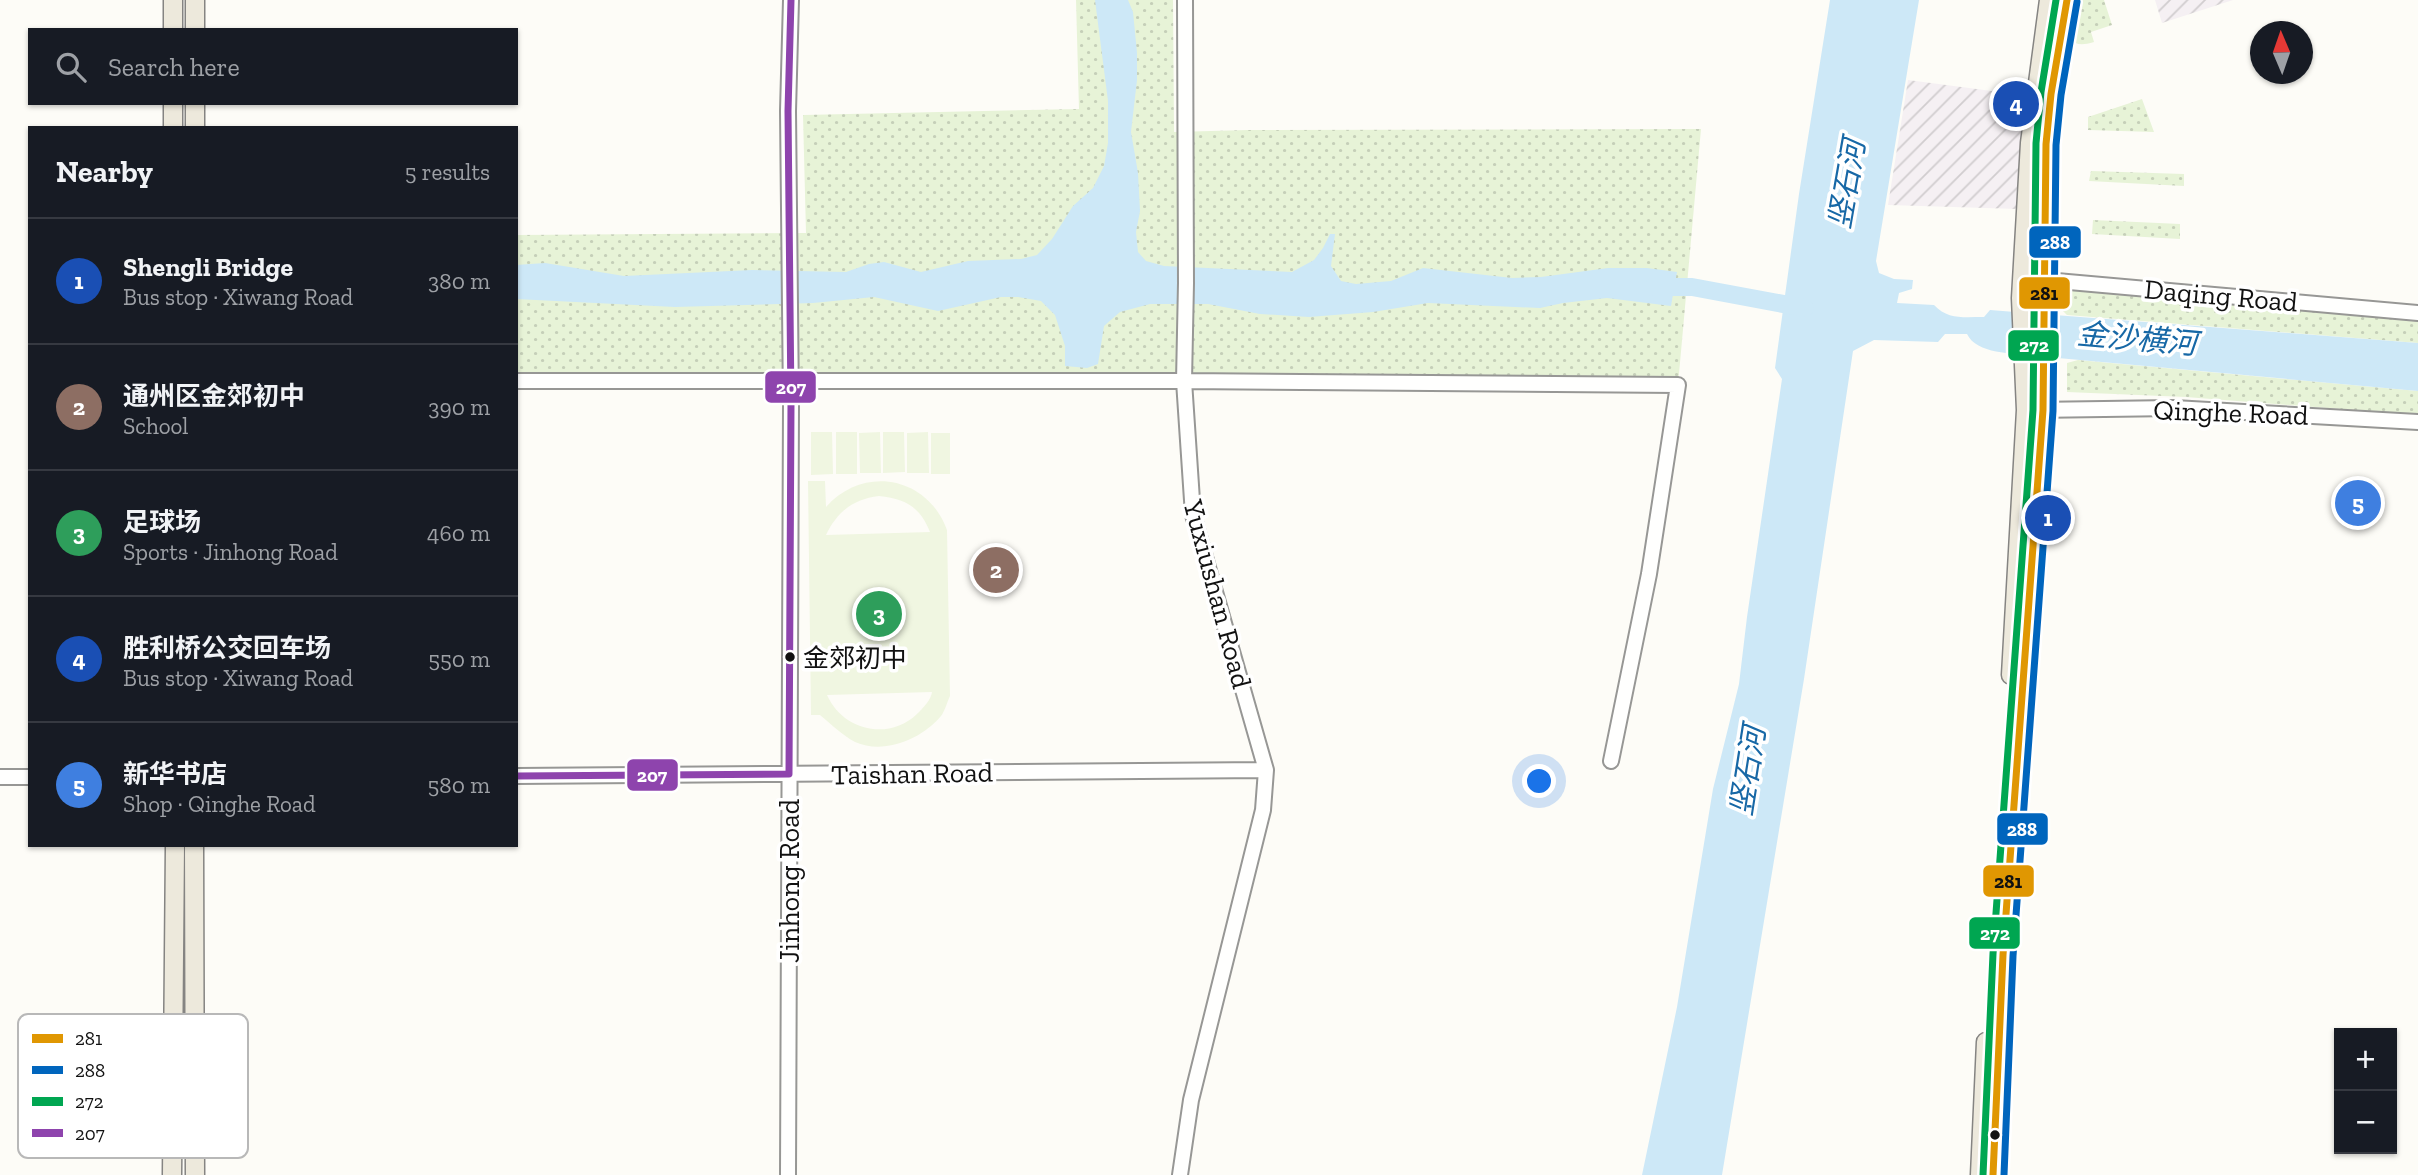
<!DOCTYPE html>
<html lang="en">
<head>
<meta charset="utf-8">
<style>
  :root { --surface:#171b24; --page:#242831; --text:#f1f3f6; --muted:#9ea1a6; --line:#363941; --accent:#ea580c }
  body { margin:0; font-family:"Zilla Slab","Noto Sans SC",serif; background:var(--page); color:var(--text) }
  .controls { position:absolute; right:21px; bottom:21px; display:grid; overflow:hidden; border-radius:0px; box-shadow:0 2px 5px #0004 }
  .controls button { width:63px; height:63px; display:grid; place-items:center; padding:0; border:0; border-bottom:2px solid var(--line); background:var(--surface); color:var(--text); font:35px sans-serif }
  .compass { position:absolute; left:2250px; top:21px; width:63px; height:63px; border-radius:50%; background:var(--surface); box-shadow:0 2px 5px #0004; rotate:358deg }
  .you { position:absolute; left:1540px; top:782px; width:24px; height:24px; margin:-18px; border:5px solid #fff; border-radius:50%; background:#1a73e8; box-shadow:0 0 0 10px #1a73e833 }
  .badge { display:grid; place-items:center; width:46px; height:46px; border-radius:50%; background:var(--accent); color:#fff; font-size:23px; font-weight:700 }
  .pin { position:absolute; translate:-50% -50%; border:4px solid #fff; box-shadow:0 2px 7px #0006 }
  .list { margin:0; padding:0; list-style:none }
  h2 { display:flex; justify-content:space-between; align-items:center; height:91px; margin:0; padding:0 28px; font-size:30px }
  h2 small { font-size:23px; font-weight:400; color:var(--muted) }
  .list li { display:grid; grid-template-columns:46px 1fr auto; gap:21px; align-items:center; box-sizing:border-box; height:126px; padding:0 28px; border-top:2px solid var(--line) }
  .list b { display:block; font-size:26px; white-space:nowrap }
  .list p { margin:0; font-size:23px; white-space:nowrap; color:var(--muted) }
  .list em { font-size:23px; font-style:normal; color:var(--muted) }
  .icon { flex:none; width:38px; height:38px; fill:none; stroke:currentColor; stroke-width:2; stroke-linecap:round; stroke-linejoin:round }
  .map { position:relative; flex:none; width:2418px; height:1175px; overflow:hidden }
  .search { position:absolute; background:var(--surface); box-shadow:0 2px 5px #0004; left:28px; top:28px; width:490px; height:77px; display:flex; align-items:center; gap:18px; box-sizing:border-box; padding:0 24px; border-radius:0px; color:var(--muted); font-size:26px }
  .panel { position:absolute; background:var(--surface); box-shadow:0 2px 5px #0004; left:28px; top:126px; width:490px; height:721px; border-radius:0px }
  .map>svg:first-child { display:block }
  .industrial { fill:url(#industrial-furrows) }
  .green { fill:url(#green-dots) }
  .pitch { fill:#f0f6e1; fill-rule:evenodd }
  .water { fill:#cde8f7 }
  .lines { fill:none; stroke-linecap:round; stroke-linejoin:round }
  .river { stroke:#cde8f7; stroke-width:18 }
  .minor-casing { stroke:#979795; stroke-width:18 }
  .major-casing { stroke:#858482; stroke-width:21 }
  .minor { stroke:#fffffe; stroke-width:14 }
  .major { stroke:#ede9dc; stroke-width:18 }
  .bus-1-casing { stroke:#fff; stroke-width:12 }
  .bus-2-casing { stroke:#fff; stroke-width:12 }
  .bus-3-casing { stroke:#fff; stroke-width:12 }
  .bus-4-casing { stroke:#fff; stroke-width:12 }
  .bus-1 { stroke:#e09702; stroke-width:7 }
  .bus-2 { stroke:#0065bd; stroke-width:7 }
  .bus-3 { stroke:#00a651; stroke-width:7 }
  .bus-4 { stroke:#8e44ad; stroke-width:7 }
  .bus-dot { fill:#111; stroke:#fff; stroke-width:2.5 }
  .labels { text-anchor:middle; stroke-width:7; stroke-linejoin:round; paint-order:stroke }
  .bus-label { font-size:26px; fill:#111; stroke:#fff; text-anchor:start }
  .street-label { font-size:28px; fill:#111; stroke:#fff }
  .water-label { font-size:30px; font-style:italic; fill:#1768a6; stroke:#fff }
  .key { fill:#fff; stroke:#b8b8b8; stroke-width:2 }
  .key-label { font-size:19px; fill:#111 }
  .line-badge { stroke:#fff; stroke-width:2.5 }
  .badge-label { font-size:19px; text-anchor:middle; font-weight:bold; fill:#fff }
  .pale-badge-label { font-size:19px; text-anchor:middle; font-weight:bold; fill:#111 }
</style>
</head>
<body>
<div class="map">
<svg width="2418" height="1175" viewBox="0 0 2418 1175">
  <defs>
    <pattern id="industrial-furrows" width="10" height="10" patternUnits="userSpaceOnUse" patternTransform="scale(1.75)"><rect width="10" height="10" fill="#f5f0f3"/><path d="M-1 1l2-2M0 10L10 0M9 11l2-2" fill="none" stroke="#d1cdcf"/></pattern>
    <pattern id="green-dots" width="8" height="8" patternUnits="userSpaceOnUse" patternTransform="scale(1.75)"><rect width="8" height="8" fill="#e7f3d7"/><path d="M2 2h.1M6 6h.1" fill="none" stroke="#c5cfb8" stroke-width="1.8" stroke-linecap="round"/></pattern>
  </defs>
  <rect width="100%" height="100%" fill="#fdfcf7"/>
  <path class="industrial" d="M2155,0h78l-71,23z
    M1908,80l122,16 -12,113 -130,-4z"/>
  <path class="green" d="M1076,0h97l1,132 74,-2 453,-1 -23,256 -1162,-4v-146l290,-2 -3,-118 276,-6z
    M2074,0h30l8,25 -21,7 3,10c-35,11 -24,-21 -20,-42z
    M2142,99l12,33 -66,-2v-13z
    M2091,171l93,3v12l-95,-5z
    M2093,220l87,4v15l-88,-5z
    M2062,287l356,33v23l-351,-28 -7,-7z
    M2078,360l340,31v24l-232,-18 -119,-5v-29z"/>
  <path class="pitch" d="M811,432h21l1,42 -22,1z
    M836,432h21v42h-21z
    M880,432l1,41h-21l-1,-40z
    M883,432h21l1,40 -22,1z
    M928,432l1,41h-22v-40z
    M931,433h19v41h-19z
    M808,481h17l1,26c38,-43 102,-30 121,23l3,166c-3,6 -5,15 -9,20 -19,23 -57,39 -86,26 -13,-7 -24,-18 -35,-27h-9zM879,496c27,3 41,11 51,36l-104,3c11,-23 27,-36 53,-39zM932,692c-1,8 -9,16 -15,22 -28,27 -74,17 -90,-19z"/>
  <path class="water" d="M1095,0h33l5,12 4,41v27l-6,52 7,41 2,38 -4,21 2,20 8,9 18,5 128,6 22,-12 9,-12 7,-14h5l-4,32 10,15 15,3 35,-3 32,-13 89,10 29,-1 67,-9h39l30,4 -6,34 -64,-8 -44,5 -23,5 -112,-5 -55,9 -64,5 -49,-3 -52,-10h-58l-30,8 -16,14 -6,38 -11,4 -22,-2v-20l-10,-31 -14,-14 -23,-4h-17l-63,14 -64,-14 -61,6 -138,4 -159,-8v-34l29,-2 79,13 128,-6 94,2 23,-8 15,-2 37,10 47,-11 53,-2 16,-4 15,-16 21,-33 20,-18 11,-22 4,-23v-42z
    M1830,0h89l-43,261 3,12 15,6 19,1 -1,9 -13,4 -2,10 37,2c14,15 30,12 50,12l6,-7 428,33v48l-382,-35c-21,-3 -59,-1 -69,-22h-22l-7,8 -64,-2 -21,11 -49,328 -82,496h-80l35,-168 36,-218 26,-105 8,-67 35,-238 -7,-11 24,-174z"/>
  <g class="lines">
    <path class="river" d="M1653,287h39l113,21"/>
    <defs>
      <path id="minor" d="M2023,278l395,35
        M516,381h668l494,4 -29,189 -38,187
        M2034,410l140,-2 244,14
        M516,776l750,-6
        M0,777h30
        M788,1175l3,-771 -3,-293 3,-111
        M1180,1175l11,-75 72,-290 3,-40 -73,-255 -9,-134 2,-98 -1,-283"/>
      <path id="major" d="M173,0v30
        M195,0v30
        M173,103v25
        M195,103v25
        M2011,675l15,-265 -5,-112 9,-155 19,-143
        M194,845l1,330
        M172,1175l3,-330
        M1980,1175l6,-133
        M1993,1175l10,-220 40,-545 3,-266 5,-50 16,-94"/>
    </defs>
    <use href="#minor" class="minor-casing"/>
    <use href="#major" class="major-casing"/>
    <use href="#minor" class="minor"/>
    <use href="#major" class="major"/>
    <defs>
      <path id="bus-1" d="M1993,1175l10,-220 40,-545 3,-266 5,-50 16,-94"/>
      <path id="bus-2" d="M2004,1175l9,-219 40,-545 3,-266 5,-50 16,-93"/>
      <path id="bus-3" d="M1983,1175l10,-221 40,-544 3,-267 5,-51 15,-92"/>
      <path id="bus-4" d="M789,774l2,-370 -3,-293 3,-111
        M516,776l273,-2"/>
    </defs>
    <use href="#bus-1" class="bus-1-casing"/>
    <use href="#bus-2" class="bus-2-casing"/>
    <use href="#bus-3" class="bus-3-casing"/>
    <use href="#bus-4" class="bus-4-casing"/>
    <use href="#bus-1" class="bus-1"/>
    <use href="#bus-2" class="bus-2"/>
    <use href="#bus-3" class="bus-3"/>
    <use href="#bus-4" class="bus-4"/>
  </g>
  <g class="bus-dot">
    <circle cx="790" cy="657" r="6"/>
    <circle cx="1995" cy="1135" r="6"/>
  </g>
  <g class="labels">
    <g class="bus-label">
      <text x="803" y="667">金郊初中</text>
    </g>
    <g class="street-label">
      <text transform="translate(2221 295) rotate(5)" y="10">Daqing Road</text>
      <text transform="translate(2231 412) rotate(2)" y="10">Qinghe Road</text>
      <text transform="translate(1218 594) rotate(75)" y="10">Yuxiushan Road</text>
      <text transform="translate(912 773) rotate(-1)" y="10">Taishan Road</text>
      <text transform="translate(789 881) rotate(-90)" y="10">Jinhong Road</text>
    </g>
    <g class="water-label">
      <text transform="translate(1847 184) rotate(-80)" y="10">竖石河</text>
      <text transform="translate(2137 339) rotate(5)" y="10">金沙横河</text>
      <text transform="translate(1748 771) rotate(-81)" y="10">竖石河</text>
    </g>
  </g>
  <rect x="18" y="1014" width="230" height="144" rx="10" class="key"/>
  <rect x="32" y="1034" width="31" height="9" fill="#e09702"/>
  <rect x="32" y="1066" width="31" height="8" fill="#0065bd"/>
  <rect x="32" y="1097" width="31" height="9" fill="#00a651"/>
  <rect x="32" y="1129" width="31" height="8" fill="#8e44ad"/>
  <g class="key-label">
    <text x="75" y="1045">281</text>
    <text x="75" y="1077">288</text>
    <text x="75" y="1108">272</text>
    <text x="75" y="1140">207</text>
  </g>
  <g class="line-badge">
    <rect x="2028" y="225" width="54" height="34" rx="7" fill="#0065bd"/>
    <rect x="2018" y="276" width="53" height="34" rx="7" fill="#e09702"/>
    <rect x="2007" y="329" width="53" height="33" rx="7" fill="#00a651"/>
    <rect x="764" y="370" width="53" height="34" rx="7" fill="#8e44ad"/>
    <rect x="626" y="758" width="53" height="34" rx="7" fill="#8e44ad"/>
    <rect x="1996" y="812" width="53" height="34" rx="7" fill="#0065bd"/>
    <rect x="1982" y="864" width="53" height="34" rx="7" fill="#e09702"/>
    <rect x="1968" y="916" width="53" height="34" rx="7" fill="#00a651"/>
  </g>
  <g class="badge-label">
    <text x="2055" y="249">288</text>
    <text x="2034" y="352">272</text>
    <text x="791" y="394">207</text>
    <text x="652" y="782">207</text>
    <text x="2022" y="836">288</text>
    <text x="1995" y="940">272</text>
  </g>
  <g class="pale-badge-label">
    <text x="2044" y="300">281</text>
    <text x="2008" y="888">281</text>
  </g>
</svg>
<div class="controls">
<button>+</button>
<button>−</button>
</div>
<svg class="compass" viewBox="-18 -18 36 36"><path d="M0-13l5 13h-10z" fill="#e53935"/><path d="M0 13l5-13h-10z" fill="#9ea1a6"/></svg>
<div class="you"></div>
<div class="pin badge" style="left:2048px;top:518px;background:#1a4fb4">1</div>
<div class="pin badge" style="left:996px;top:570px;background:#8d6e63">2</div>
<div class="pin badge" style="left:879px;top:614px;background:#2e9e5b">3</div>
<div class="pin badge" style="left:2016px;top:104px;background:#1a4fb4">4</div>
<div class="pin badge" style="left:2358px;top:503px;background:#3f7fe0">5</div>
<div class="search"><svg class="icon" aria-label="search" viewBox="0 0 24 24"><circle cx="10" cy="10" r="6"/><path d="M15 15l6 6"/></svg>Search here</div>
<section class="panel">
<h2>Nearby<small>5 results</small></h2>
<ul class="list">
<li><span class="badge" style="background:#1a4fb4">1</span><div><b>Shengli Bridge</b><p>Bus stop · Xiwang Road</p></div><em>380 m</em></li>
<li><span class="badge" style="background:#8d6e63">2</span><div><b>通州区金郊初中</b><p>School</p></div><em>390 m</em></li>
<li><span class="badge" style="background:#2e9e5b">3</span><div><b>足球场</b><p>Sports · Jinhong Road</p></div><em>460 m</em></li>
<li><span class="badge" style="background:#1a4fb4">4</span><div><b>胜利桥公交回车场</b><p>Bus stop · Xiwang Road</p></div><em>550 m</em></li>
<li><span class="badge" style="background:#3f7fe0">5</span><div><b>新华书店</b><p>Shop · Qinghe Road</p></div><em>580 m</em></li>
</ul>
</section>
</div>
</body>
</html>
